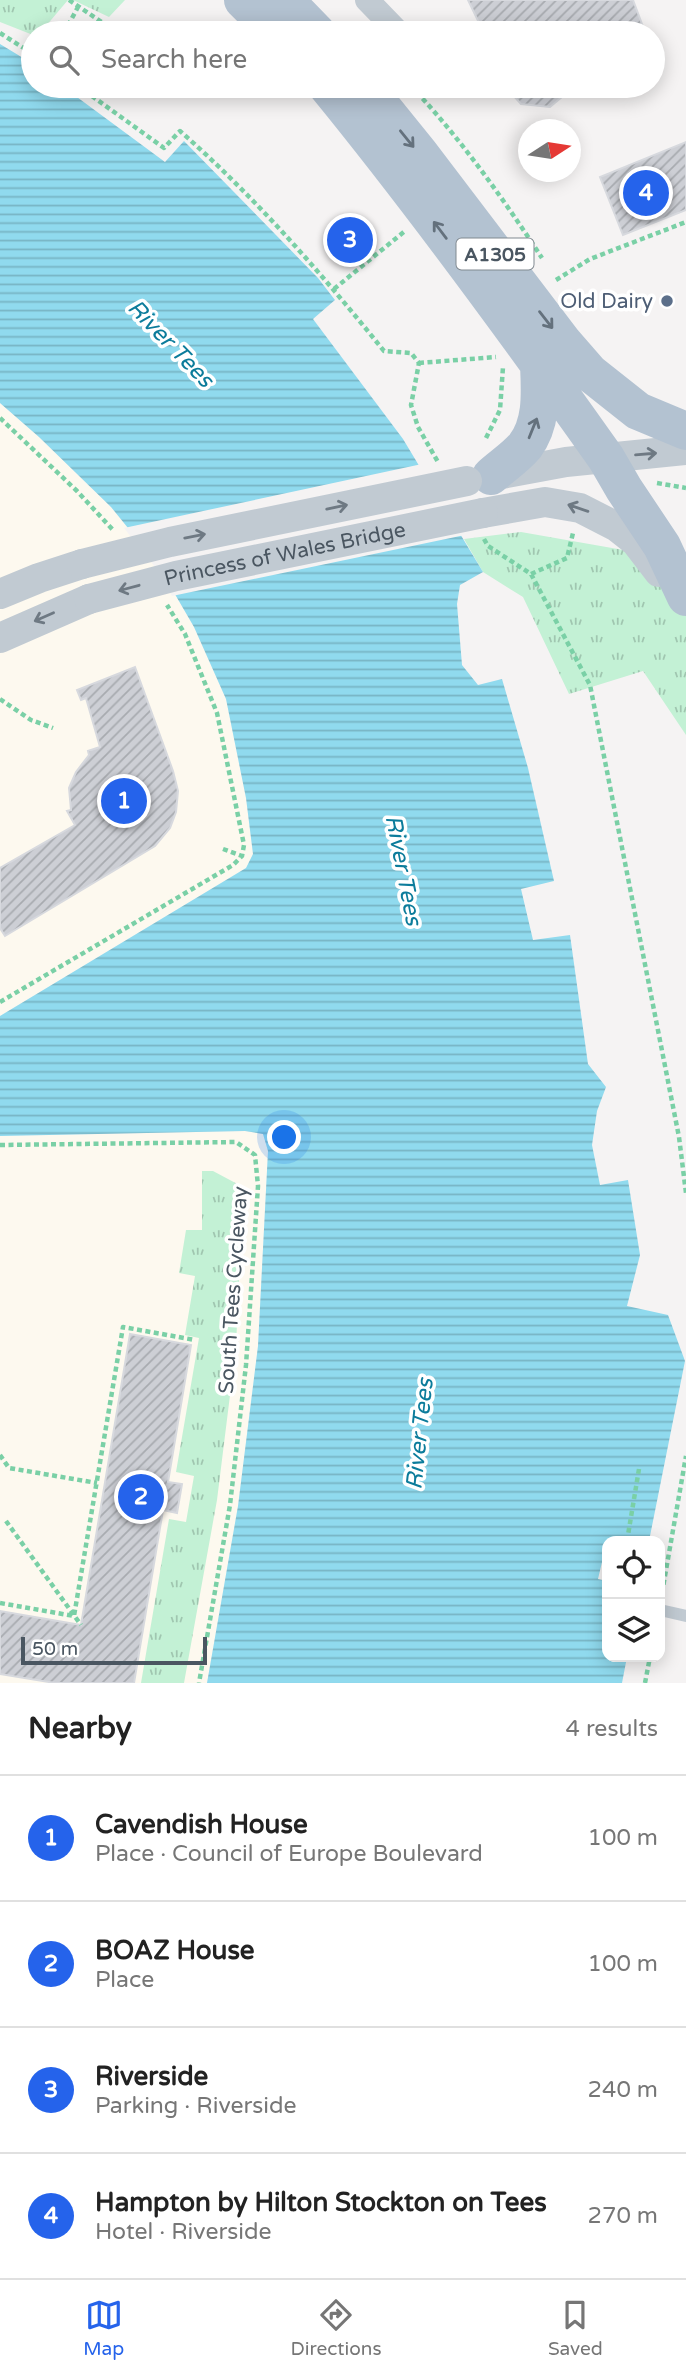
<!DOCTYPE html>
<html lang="en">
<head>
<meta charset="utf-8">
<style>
  :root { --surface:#fff; --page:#f6f6f6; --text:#222; --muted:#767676; --line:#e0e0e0; --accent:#2563eb }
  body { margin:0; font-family:"Varela Round",sans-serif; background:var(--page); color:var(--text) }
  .controls { position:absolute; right:21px; bottom:21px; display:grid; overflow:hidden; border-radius:14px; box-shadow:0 4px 18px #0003 }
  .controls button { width:63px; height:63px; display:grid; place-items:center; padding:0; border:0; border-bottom:2px solid var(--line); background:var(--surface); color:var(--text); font:35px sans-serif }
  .compass { position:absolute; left:518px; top:119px; width:63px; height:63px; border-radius:50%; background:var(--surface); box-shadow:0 4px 18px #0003; rotate:78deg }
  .scale { position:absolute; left:21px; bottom:18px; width:186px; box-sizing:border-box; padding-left:7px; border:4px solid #4a5661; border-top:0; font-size:19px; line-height:24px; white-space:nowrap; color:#4a5661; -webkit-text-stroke:5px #fff; paint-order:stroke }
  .you { position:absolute; left:285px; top:1138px; width:24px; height:24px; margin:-18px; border:5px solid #fff; border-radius:50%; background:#1a73e8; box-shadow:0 0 0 10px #1a73e833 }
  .badge { display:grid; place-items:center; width:46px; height:46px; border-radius:50%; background:var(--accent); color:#fff; font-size:23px; font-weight:700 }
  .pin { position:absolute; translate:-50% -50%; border:4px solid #fff; box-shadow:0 2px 7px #0006 }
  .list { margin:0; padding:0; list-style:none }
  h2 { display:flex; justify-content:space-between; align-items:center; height:91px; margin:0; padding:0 28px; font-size:30px }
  h2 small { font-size:23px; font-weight:400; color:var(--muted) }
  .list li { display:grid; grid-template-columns:46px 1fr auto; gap:21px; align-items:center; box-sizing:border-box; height:126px; padding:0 28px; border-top:2px solid var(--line) }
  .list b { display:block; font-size:26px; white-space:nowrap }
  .list p { margin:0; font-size:23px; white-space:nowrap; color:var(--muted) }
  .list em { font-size:23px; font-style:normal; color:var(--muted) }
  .icon { flex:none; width:38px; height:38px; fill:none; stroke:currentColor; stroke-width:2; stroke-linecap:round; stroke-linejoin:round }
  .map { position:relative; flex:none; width:686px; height:1683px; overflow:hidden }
  .search { position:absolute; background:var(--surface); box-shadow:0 4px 18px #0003; left:21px; right:21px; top:21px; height:77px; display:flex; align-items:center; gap:18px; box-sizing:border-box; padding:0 24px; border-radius:38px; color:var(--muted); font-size:26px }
  .sheet { height:595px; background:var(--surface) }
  nav { display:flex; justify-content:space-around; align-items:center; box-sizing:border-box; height:98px; border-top:2px solid var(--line); background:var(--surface); font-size:19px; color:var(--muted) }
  nav a { display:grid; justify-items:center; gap:4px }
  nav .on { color:var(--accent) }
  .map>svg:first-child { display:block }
  .commercial { fill:#fdf9ef }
  .grass { fill:url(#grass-tufts) }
  .water { fill:url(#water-rules) }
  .pier { fill:#f5f3f3 }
  .building { fill:url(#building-hatch); stroke:#d7d9de; stroke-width:2 }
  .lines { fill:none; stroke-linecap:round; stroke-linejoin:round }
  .path { stroke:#7ad0a6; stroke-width:4.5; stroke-dasharray:5 3.5; stroke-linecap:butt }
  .service { stroke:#c1cad2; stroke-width:12 }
  .minor { stroke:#c1cad2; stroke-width:24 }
  .tertiary { stroke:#c1cad2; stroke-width:30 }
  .primary { stroke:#b3c2d1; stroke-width:38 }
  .tertiary-bridge { stroke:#c1cad2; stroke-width:30 }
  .oneway { stroke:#64717d }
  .oneway2 { stroke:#6e7983 }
  .service-dot { fill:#5c6f8a; stroke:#fff; stroke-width:2.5 }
  .labels { text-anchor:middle; stroke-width:7; stroke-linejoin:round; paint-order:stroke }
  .shield { fill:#fff; stroke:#808990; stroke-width:2 }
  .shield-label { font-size:19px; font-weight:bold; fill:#4a5661 }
  .service-label { font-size:21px; fill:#4e5e75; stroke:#fff; text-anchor:end }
  .street-label { font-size:21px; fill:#4a5661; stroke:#fff }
  .water-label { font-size:23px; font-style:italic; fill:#0c7c9b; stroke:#fff }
</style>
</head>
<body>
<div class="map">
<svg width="686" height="1683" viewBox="0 0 686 1683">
  <defs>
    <pattern id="grass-tufts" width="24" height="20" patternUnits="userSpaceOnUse" patternTransform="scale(1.75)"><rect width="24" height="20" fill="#c3f1d5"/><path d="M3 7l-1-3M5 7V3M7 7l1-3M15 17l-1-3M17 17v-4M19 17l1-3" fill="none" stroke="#a0c6b0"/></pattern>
    <pattern id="water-rules" width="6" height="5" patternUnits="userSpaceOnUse" patternTransform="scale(1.75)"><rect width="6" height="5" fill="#90daee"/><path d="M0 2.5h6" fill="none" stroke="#78b4c4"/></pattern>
    <pattern id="building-hatch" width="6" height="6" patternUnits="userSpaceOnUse" patternTransform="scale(1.75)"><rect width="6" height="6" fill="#cdcfd5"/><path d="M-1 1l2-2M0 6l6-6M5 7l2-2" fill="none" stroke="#a8abb0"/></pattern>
  </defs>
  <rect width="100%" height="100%" fill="#f5f3f3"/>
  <path class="commercial" d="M0,403l39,34 72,70 47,58 36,62 32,72 20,99 7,56 -7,14 -246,148z
    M245,1131l18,3 5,17 -10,195 -20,160 -31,177h-207v-547z"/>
  <path class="grass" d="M0,0h68l-28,33h-7v2l-33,-13z
    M73,0h52l-16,17z
    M521,532l165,29v174l-43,-64 -74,23 -46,-97 -40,-25 -19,-33z
    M202,1171h11l30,16 -7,160 -19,153 -33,183h-43l28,-164 17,3 8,-46 -18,-4 23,-134 -14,-3 10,-59 -16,-3 7,-43h16z"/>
  <path class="water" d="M0,44l33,20v22h29l103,76 19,-21 134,137 17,22 -22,19 90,120 80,133 -23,13 -3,19 5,61 16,20 24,-6 26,89 26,113 -33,8 12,51 37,-5 18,129 18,23 -9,24 -5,34 8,40 28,-5 12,75 -13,51 41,9 17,46 -36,180h-42l-9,38 9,2v76h20l-5,26h-415l31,-177 20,-160 10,-195 -5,-17 -18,-3 -245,5v-120l246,-148 7,-14 -7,-56 -20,-99 -32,-72 -36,-62 -47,-58 -72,-70 -39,-34z"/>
  <path class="pier" d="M422,464l43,71 -293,61 -17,-29 -31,-39z"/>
  <path class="building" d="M468,0h165l12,32 -163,1v-4z
    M505,86h70l-25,21 -29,-3z
    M686,142v68l-63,25 -23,-58z
    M135,667l38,104 5,20 -2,21 -6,16 -15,18 -150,90 -5,-8v-60l75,-43 -8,-14 4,-1 -2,-22 7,-16 13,-17 -1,-4 12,-4 -14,-49 -5,2 -4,-10z
    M130,1334l61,11 -23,137 14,2 -5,29 -14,-3 -29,173h-79l-55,-9v-63l81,14z"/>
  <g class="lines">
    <path class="path" d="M69,0l49,33
      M0,33l33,21
      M64,33l14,-26
      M78,86l86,62 16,-17c75,66 141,142 204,220l27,2 8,10 -8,42 7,22 20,35
      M411,86c50,53 91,111 131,172
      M556,280l34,-21 96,-37
      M334,289l71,-58
      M419,363l77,-6
      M0,418l77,73 36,39
      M486,438l14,-28 3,-43
      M657,483l29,5
      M484,539l4,7 43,28 59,111 89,452 7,56
      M531,574l36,-16 6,-25
      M0,699l31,21 22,8
      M223,849l19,7
      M0,1002l233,-137 9,-9 2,-11 -27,-132 -32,-79 -18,-29
      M0,1145l236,-3 19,13 3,31 -12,179 -16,140 -31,178
      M0,1455l9,13 88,15
      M6,1521l75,104
      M627,1541l12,-72
      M662,1593l24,-137
      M0,1603l74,13 49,-289 72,13
      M645,1683l5,-26"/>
    <path class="service" d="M660,1610l26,6"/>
    <path class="minor" d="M367,0l32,33"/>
    <path class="tertiary" d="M491,476l75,-14 120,-12
      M483,513l62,-11 35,6 37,19 19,15 23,30
      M0,594l39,-16 43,-14
      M0,638l89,-39"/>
    <path class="primary" d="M243,0l33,33
      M285,0l32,33
      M327,86c98,120 189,245 279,372l18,31 38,57 24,51
      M365,86l55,68 143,188 27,31 48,38 48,20
      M491,476c11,-10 25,-19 34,-30 18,-24 15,-55 14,-82"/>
    <g class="tertiary-bridge">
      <path d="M82,564l88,-22 297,-61"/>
      <path id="s1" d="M89,599l87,-23 307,-63"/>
    </g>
  </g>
  <defs><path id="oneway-shaft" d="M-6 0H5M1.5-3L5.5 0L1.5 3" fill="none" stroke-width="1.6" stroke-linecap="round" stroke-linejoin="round" transform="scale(1.75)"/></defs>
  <g class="oneway">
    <use href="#oneway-shaft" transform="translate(407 139) rotate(51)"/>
    <use href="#oneway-shaft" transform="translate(440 230) rotate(-127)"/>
    <use href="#oneway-shaft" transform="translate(546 320) rotate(52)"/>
    <use href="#oneway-shaft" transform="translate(533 428) rotate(-68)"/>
  </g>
  <g class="oneway2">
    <use href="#oneway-shaft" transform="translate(646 454) rotate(-5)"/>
    <use href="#oneway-shaft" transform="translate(337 507) rotate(-12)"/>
    <use href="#oneway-shaft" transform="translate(578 508) rotate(-161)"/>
    <use href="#oneway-shaft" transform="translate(195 536) rotate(-11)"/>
    <use href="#oneway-shaft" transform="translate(129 588) rotate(165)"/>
    <use href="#oneway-shaft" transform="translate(44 617) rotate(156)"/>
  </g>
  <circle class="service-dot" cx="667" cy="301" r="7"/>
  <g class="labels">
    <rect class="shield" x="456.5" y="238.5" width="77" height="31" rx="5"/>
    <g class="shield-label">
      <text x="495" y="261">A1305</text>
    </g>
    <g class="service-label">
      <text x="653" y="308">Old Dairy</text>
    </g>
    <g class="street-label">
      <text dy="7" stroke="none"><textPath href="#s1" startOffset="201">Princess of Wales Bridge</textPath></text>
      <text transform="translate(233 1290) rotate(-86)" y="7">South Tees Cycleway</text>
    </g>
    <g class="water-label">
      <text transform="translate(171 343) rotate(46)" y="8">River Tees</text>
      <text transform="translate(404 870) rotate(79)" y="8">River Tees</text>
      <text transform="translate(419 1434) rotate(-84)" y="8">River Tees</text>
    </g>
  </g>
</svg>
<div class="controls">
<button><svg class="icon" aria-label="locate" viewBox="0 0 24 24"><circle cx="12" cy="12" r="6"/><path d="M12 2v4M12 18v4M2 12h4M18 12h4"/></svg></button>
<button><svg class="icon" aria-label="layers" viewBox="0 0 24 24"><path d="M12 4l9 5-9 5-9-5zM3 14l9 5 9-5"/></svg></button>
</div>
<svg class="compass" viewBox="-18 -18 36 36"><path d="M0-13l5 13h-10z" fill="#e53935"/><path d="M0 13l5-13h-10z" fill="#767676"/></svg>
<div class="scale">50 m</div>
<div class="you"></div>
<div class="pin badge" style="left:124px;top:801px">1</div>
<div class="pin badge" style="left:141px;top:1497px">2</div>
<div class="pin badge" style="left:350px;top:240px">3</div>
<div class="pin badge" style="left:646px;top:193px">4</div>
<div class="search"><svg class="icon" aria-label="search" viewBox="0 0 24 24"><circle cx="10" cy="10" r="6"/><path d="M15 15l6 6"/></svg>Search here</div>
</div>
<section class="sheet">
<h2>Nearby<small>4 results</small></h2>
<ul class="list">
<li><span class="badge">1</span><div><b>Cavendish House</b><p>Place · Council of Europe Boulevard</p></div><em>100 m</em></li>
<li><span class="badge">2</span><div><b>BOAZ House</b><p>Place</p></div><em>100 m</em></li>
<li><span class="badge">3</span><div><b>Riverside</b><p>Parking · Riverside</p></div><em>240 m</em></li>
<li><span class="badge">4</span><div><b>Hampton by Hilton Stockton on Tees</b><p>Hotel · Riverside</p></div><em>270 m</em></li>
</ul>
</section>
<nav>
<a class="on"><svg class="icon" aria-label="map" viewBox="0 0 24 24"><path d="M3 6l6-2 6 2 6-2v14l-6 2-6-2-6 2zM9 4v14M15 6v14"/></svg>Map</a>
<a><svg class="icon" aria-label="directions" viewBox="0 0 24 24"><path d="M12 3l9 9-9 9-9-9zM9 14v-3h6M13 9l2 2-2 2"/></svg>Directions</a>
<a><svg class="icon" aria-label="saved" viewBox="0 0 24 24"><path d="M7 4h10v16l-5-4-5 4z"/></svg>Saved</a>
</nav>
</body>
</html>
